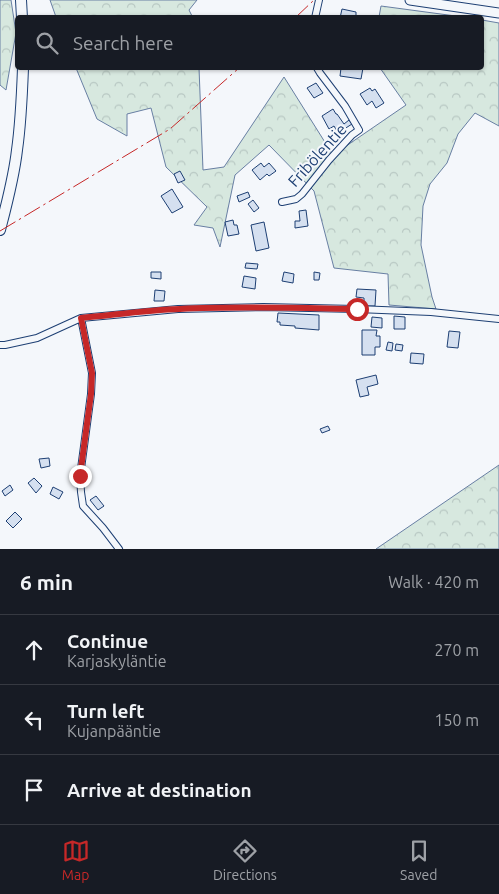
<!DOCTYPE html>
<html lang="en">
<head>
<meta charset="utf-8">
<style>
  :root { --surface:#171b24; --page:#20242c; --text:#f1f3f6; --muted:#9ea1a6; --line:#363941; --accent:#c62828 }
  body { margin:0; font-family:Ubuntu,sans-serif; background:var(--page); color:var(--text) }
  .stop { position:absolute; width:15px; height:15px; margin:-11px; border:4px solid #c62828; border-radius:50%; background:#fff }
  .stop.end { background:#c62828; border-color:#fff; box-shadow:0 1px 5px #0008 }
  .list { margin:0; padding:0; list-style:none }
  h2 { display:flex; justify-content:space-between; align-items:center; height:65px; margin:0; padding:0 20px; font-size:21px }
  h2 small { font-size:16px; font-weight:400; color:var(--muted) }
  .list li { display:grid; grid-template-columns:32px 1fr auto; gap:15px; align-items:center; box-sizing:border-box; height:70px; padding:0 20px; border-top:1px solid var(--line) }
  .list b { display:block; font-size:19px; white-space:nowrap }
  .list p { margin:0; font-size:16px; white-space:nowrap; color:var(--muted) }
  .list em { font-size:16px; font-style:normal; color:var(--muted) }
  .icon { flex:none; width:28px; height:28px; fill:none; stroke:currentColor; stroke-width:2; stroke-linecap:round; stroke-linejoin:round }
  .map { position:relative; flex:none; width:499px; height:549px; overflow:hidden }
  .search { position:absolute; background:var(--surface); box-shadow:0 1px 4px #0004; left:15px; right:15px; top:15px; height:55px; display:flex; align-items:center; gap:12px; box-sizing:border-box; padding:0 18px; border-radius:5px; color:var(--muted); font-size:19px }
  .sheet { height:275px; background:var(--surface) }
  nav { display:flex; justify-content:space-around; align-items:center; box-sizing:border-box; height:70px; border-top:1px solid var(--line); background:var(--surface); font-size:14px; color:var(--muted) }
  nav a { display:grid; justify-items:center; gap:2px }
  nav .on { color:var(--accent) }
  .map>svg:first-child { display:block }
  .forest { fill:url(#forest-crowns); stroke:#687fa3 }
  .building { fill:#d5e0f0; stroke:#1d3f73 }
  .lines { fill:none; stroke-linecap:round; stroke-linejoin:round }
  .street-casing { stroke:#1d3f73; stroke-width:8 }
  .secondary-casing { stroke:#1d3f73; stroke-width:11 }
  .primary-casing { stroke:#1d3f73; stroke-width:12 }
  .street { stroke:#f4f7fb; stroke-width:6 }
  .secondary { stroke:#f4f7fb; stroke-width:9 }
  .primary { stroke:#f4f7fb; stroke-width:10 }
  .power { stroke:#c62828; stroke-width:1; stroke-dasharray:18 4 2.5 4; stroke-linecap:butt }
  .route { stroke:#c62828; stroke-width:6 }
  .labels { text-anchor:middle; stroke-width:4; stroke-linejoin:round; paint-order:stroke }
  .street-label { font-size:16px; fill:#1d3f73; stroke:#f4f7fb }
</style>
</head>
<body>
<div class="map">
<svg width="499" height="549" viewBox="0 0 499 549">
  <defs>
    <pattern id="forest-crowns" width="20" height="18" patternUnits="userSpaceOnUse" patternTransform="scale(1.25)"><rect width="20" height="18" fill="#d7e8df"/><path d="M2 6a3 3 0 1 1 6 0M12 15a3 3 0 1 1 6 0" fill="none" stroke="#b8c8c3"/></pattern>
  </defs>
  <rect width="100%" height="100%" fill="#f4f7fb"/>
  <path class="forest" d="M0,0h11l5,33 -10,57 -6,-5z
    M50,0h147l-8,10 4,8 -137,-1z
    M381,6l82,11h-84z
    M482,20l17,3v103l-24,-13 -17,21 -11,29 -17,21 -7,22 -2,39 11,52 4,12 -47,-4 -1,-31 -54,-6 -20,-77 -45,-46 -34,30 -15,72 -7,-19 -19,-3 13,-18 -41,-40 -15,-59 -24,6v22l-30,-17 -21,-51h123l4,102 21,-3 60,-90 49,78 73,-50 -26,-37h102z
    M499,465v84h-123z"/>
  <path class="building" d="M342,9l14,3v6h-16z
    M341,68h22l-2,11 -21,-3z
    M316,83l7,10 -9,5 -7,-10z
    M370,88l2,3 3,-2 9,14 -8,5 -4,-7 -5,4 -7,-11z
    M333,109l3,5h1l7,10 5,-4 3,4 -14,9 -4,-7 -5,3 -7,-13z
    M261,163l3,4 5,-4 7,8 -7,5 -2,-2 -7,6 -8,-10z
    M180,171l5,9 -7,3 -4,-9z
    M172,189l11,18 -11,6 -11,-17z
    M248,192l2,5 -11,5 -2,-6z
    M253,200l6,8 -5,4 -6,-8z
    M306,210l2,16 -13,2v-7h5l-1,-10z
    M233,220l1,5h3l2,9 -11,2 -3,-14z
    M264,222l5,26 -13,3 -5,-26z
    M246,263l12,1 -1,5 -12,-1z
    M151,272h10v7l-10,-1z
    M284,272l10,2 -1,9 -11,-2z
    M314,272l6,1 -1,7h-5z
    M244,276l12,2 -1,11 -13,-2z
    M357,289l19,1 -1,16h-11v-8l-8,-1z
    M155,290l10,1 -1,10h-10z
    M278,313l41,2v15l-24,-2v-2l-15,-1v-3h-3z
    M394,316l11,1v12h-11z
    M372,317l10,1v10l-11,-1z
    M362,330h15l-1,6h4v11h-5v8h-13z
    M449,331l11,1 -2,16 -11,-1z
    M388,342l5,1 -1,8 -6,-1z
    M396,344l7,1 -1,6 -7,-1z
    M411,353l13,1 -1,10 -13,-1z
    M376,375l2,9 -11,3 2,8 -9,2 -4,-17z
    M328,426l2,4 -8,3 -2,-4z
    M49,458l1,8 -9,2 -2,-9z
    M34,478l8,8 -6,7 -8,-10z
    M10,485l3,5 -8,6 -3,-5z
    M53,487l10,5 -4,7 -9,-5z
    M96,496l8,10 -6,4 -8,-10z
    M15,512l7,7 -9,9 -7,-7z"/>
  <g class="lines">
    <defs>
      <path id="street" d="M315,18l4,-18
        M282,202l14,-3 6,-5 27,-34 23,-25 7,-5 -14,-24 -25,-33 -3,-5
        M81,318l11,55 -1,21 -11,82 1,16 2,14 20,22 16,21
        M0,345h5l32,-7 44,-20 97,-9 85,-2 94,2 74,3 68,7"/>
      <path id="secondary" d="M410,0l89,13"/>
      <path id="primary" d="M21,0l1,18
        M0,230c7,-27 14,-53 17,-80 4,-28 5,-55 6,-82"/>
    </defs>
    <use href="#street" class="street-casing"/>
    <use href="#secondary" class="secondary-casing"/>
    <use href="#primary" class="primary-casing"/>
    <use href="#street" class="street"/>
    <use href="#secondary" class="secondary"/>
    <use href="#primary" class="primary"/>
    <path class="power" d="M295,18l19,-18
      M0,231l170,-102 69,-61"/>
  </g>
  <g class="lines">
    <path class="route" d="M80,476l11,-82 1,-21 -11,-55c33,-3 66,-8 99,-9 59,-3 118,-1 177,0"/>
  </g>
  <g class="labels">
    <g class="street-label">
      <text transform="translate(317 155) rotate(-48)" y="6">Fribölentie</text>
    </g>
  </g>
</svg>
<div class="stop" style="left:357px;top:309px"></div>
<div class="stop end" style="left:80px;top:476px"></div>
<div class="search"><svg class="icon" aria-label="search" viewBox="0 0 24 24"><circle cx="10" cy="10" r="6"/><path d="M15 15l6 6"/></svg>Search here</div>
</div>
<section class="sheet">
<h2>6 min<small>Walk · 420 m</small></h2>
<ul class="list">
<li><svg class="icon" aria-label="ahead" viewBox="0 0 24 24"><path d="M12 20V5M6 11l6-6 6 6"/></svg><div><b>Continue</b><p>Karjaskyläntie</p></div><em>270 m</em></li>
<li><svg class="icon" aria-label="left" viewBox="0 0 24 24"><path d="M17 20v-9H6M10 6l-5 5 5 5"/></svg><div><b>Turn left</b><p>Kujanpääntie</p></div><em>150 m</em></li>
<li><svg class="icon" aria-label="arrive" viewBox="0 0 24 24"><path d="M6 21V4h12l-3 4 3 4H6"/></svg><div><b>Arrive at destination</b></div></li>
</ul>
</section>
<nav>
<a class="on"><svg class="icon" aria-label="map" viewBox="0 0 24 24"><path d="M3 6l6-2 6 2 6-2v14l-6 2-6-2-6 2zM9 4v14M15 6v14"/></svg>Map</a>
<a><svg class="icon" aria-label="directions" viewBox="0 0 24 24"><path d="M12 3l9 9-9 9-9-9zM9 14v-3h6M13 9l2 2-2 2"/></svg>Directions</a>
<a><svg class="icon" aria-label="saved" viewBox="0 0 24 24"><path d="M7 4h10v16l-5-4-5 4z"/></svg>Saved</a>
</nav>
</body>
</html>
